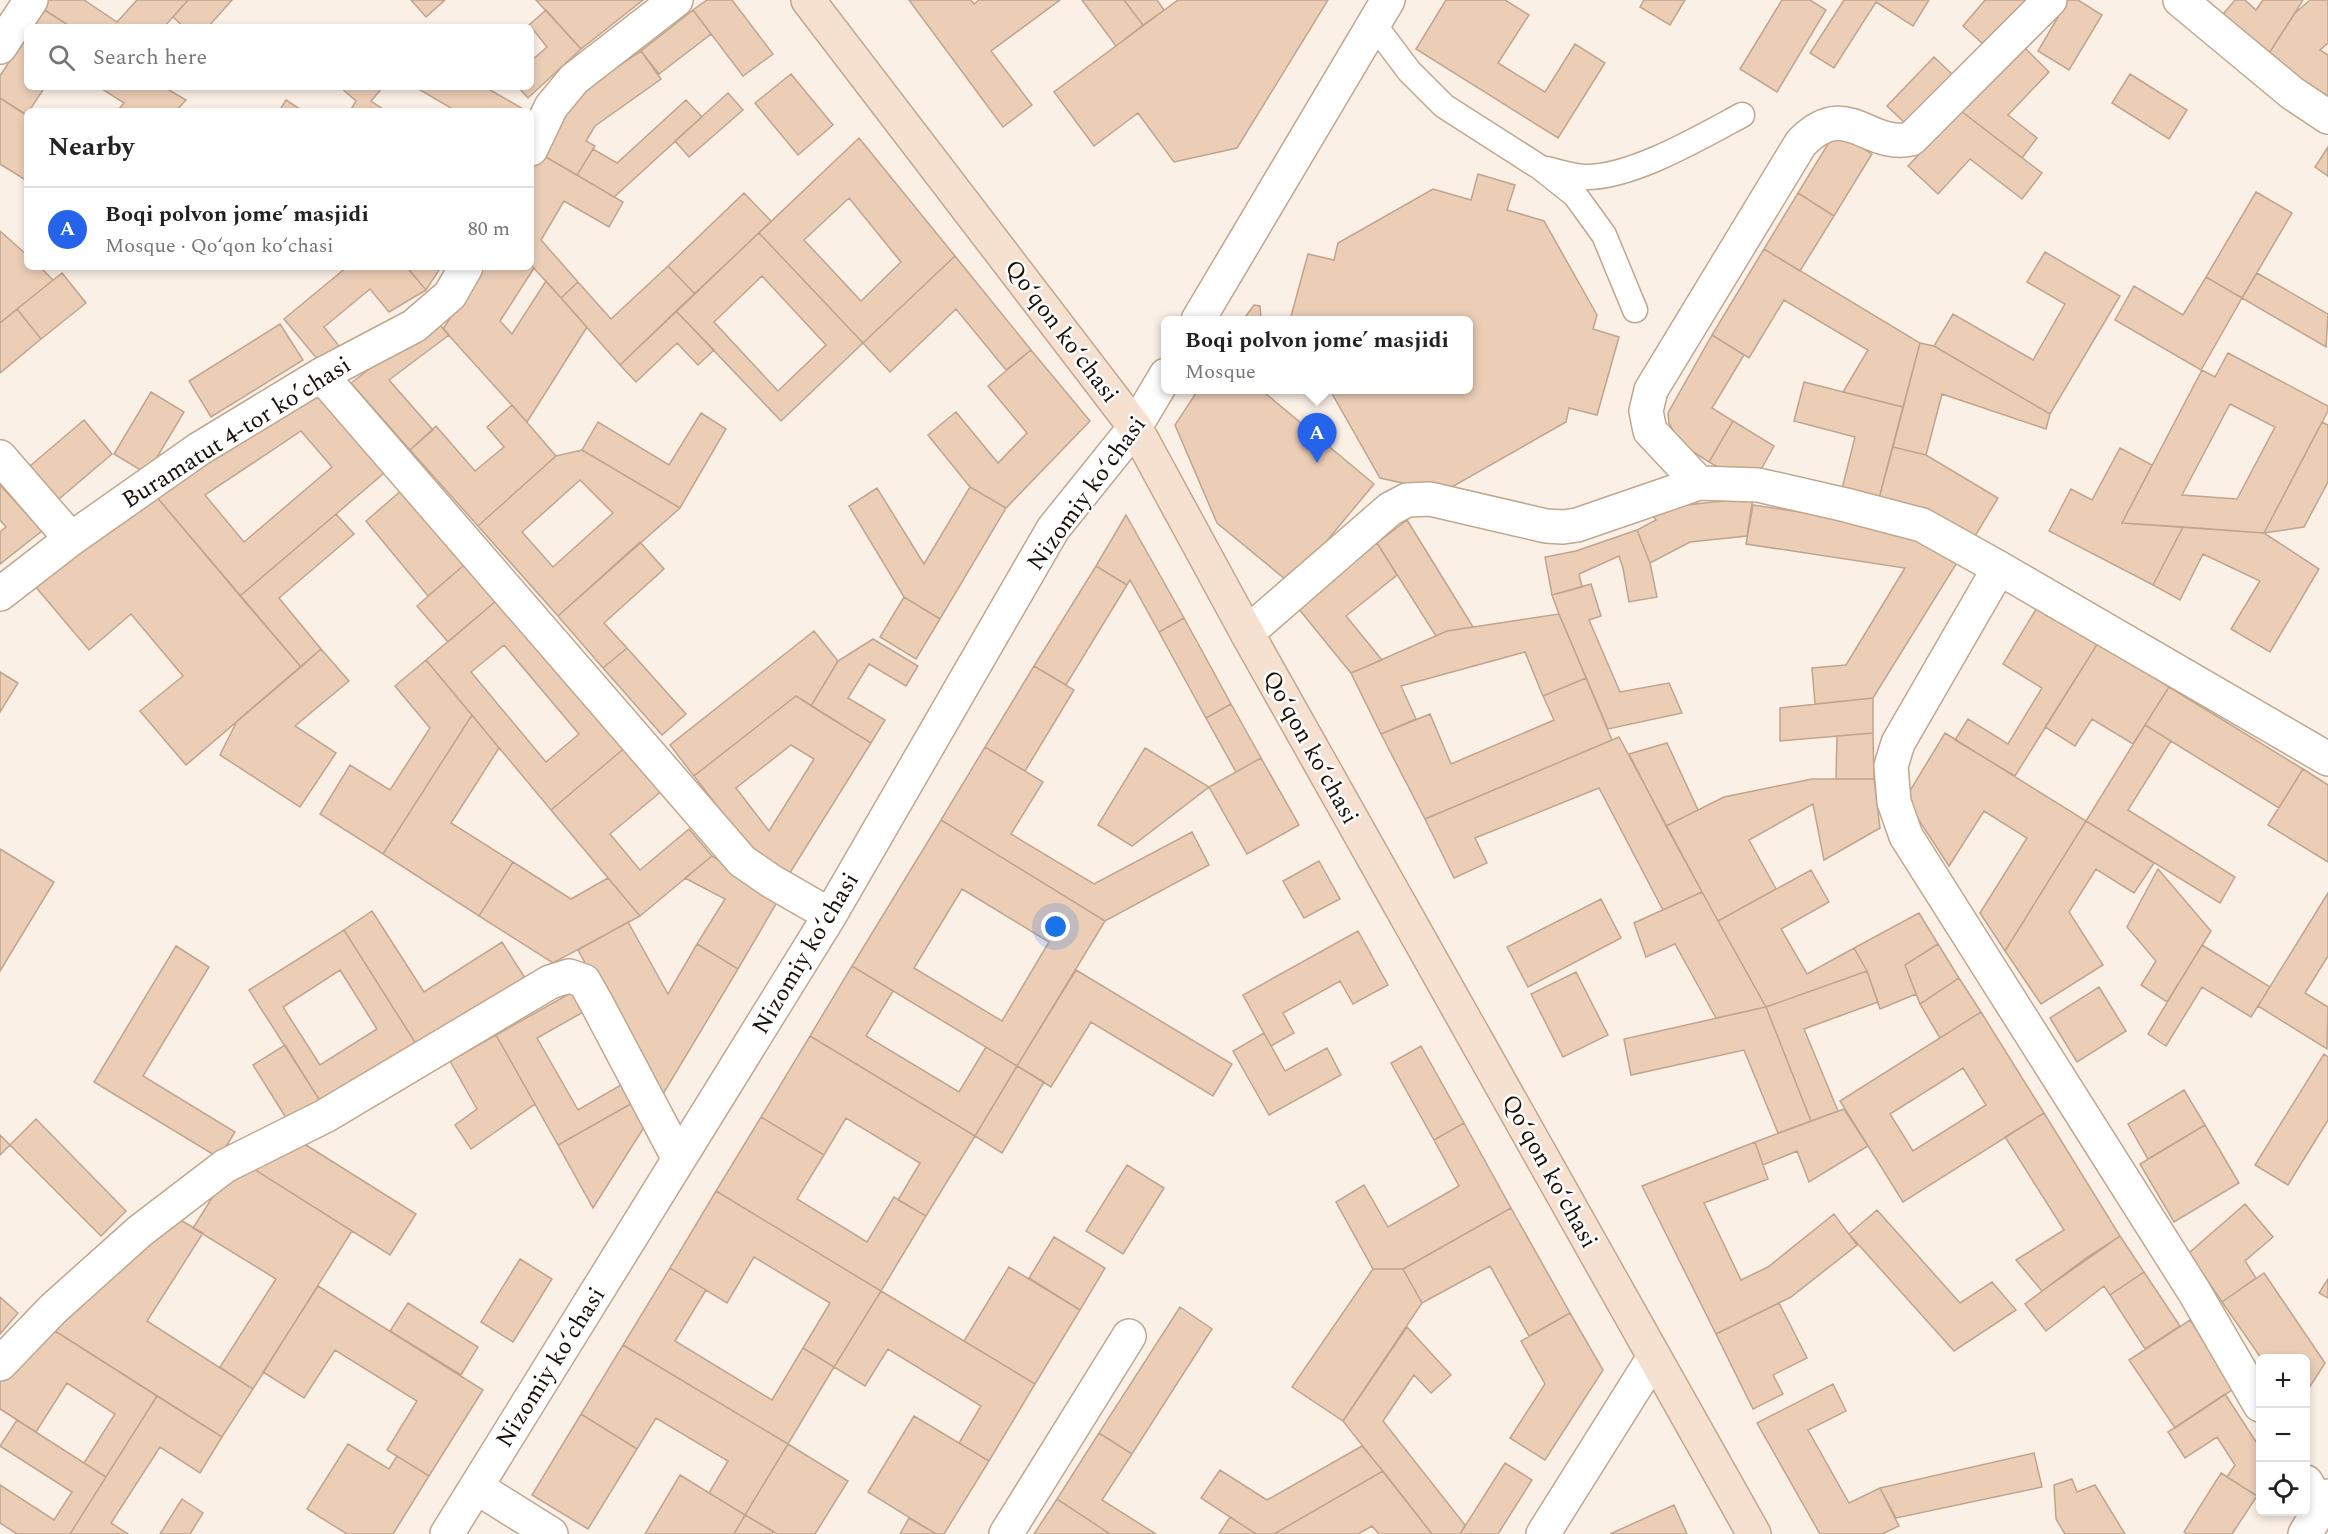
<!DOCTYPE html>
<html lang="en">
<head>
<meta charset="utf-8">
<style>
  :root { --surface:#fff; --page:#f2f2f2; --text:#222; --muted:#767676; --line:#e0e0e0; --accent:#2563eb }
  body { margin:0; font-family:Spectral,serif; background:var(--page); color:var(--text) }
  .controls { position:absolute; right:18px; bottom:18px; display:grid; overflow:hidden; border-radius:9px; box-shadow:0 3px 9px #0003 }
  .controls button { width:54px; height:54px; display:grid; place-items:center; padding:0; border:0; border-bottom:2px solid var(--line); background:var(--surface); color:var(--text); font:30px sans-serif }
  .you { position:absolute; left:1056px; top:927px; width:21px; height:21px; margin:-15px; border:4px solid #fff; border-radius:50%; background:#1a73e8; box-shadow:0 0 0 9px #1a73e833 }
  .badge { display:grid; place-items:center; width:39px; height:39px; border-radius:50%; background:var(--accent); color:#fff; font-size:20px; font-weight:700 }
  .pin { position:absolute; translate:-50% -50px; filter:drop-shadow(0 2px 3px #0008) }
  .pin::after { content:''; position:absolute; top:32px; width:21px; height:18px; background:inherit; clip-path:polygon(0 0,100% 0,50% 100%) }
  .popup { position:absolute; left:1161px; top:316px; width:312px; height:78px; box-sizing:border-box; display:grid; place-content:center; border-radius:9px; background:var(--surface); filter:drop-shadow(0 2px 4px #0005); font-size:20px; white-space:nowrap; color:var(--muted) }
  .popup b { font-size:22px; color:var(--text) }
  .popup::after { content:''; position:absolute; left:50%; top:100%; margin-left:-12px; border:12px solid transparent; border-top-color:var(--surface) }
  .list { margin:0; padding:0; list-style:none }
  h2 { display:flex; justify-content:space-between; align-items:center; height:78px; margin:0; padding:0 24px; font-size:26px }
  h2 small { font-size:20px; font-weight:400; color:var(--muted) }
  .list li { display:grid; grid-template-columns:39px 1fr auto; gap:18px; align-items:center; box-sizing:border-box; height:84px; padding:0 24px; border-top:2px solid var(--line) }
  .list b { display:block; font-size:22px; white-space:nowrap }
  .list p { margin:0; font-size:20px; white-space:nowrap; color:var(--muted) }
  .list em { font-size:20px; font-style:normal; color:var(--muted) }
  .icon { flex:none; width:33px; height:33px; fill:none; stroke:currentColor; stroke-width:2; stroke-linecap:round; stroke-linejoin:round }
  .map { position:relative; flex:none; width:2328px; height:1534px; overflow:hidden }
  .search { position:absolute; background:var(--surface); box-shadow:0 3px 9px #0003; left:24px; top:24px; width:510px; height:66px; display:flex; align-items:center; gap:15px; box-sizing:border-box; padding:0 21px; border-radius:9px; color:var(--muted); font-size:22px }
  .panel { position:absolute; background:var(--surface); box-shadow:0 3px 9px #0003; left:24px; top:108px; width:510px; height:162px; border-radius:9px }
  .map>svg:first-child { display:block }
  .building { fill:#ecceb7; stroke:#c0a48d; stroke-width:1.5; fill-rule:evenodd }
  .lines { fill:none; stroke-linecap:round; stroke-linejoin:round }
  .service-casing { stroke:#c0a78e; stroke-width:27 }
  .minor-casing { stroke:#c0a78e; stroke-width:36 }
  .tertiary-casing { stroke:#c0a78e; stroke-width:36 }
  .secondary-casing { stroke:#c0a78e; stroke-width:36 }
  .service { stroke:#fff; stroke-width:24 }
  .minor { stroke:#fff; stroke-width:33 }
  .tertiary { stroke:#fff; stroke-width:33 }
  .secondary { stroke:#f6e0d0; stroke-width:33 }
  .labels { text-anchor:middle; stroke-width:5; stroke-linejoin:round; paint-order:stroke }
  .street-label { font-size:24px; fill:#191007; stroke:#fff }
</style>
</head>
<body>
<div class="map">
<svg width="2328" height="1534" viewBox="0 0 2328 1534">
  <rect width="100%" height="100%" fill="#fbf0e6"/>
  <path class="building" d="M49,0h35l33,22 20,-22h51l-24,27h-93l-28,-18z
    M188,0h44l-24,27h-24l-11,-10z
    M411,0h34l-19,17z
    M536,0h107l-62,49z
    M707,0h25l41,54 -30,22 -50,-66z
    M909,0h62l3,4 5,-4h81l-69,51 41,54 -29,22z
    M1082,0h42l19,25 -27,21z
    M1124,0h33l7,10 -21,15z
    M1178,0h150l-91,148 -63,14 -36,-49 -44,33 -40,-54z
    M1446,0h59l24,15 -31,48 47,29 30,-48 30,19 -47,75 -142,-89z
    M1644,0h41l-15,25 -30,-18z
    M1782,0h28l16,10 -49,82 -37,-23z
    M1844,0h85l-16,26 -37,-24 -42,66 -24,-15z
    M1985,0h50l-44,51 -28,-25z
    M2068,0h10l24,15 -33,55 -31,-19z
    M2235,0h10l11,10 7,-10h40l-37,58 -47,-39z
    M2310,0h18v43l-8,7 8,5v41l-62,-38 29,-45z
    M43,9l28,18h-40z
    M546,10l35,39 -53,49 -10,-11h13v-26l16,-14 -16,-20 -3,-1z
    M693,10l18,24 -52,40 -18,-23z
    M27,34v53h18l-16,24h-2v4l-27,-17v-22z
    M2023,46l26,26 -41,43 29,23 -15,20 -61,-47z
    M641,51l20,28 -66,47 -9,15 9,5 -18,29 -38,-22 34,-57z
    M1934,57l21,20 -47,49 -21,-20z
    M791,74l42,51 -35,30 -43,-52z
    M2130,74l57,36 -18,29 -57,-36z
    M99,87h65l22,13 -10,11h-59l7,-8z
    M340,87h43l-12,14 15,10h-36l6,-10z
    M415,87h70l40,23 -69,1z
    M728,93l15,17 -54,47 -14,-16z
    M0,98l27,18v65l-27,-17z
    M286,100l17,11h-24z
    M686,100l16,17 -88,80 -37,-22 16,-26 24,14z
    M1961,111l81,62 -20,26 -52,-40 -32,35 -30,-28z
    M1836,131l36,23 -38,62 -36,-23z
    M859,138l96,118 -92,87 -104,-110zM849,198l52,64 -40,39 -57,-61z
    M2328,147v29l-13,-9z
    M539,153l84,49 -14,25 -45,-26 -23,39 37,42 -17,16 -30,-33v-97z
    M1478,174l37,11 -8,25 37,11 53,94 -4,14 26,8 -22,78 -28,-7 -3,14 -123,70 -63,-14 -50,-88h138v-70h-178l18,-66 26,6 4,-17 95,-54 38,11z
    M2256,192l36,21 -50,85 -36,-21z
    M744,193l27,28 -76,73 -27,-28z
    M1798,193l36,23 -34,55 -36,-22z
    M0,231l27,24v12h13l13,13 -53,43z
    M759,233l104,110 -82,78 -105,-110zM762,276l64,69 -48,46 -64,-69z
    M1764,249l156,94 -17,64 -60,-15 25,-42 -84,-50 -35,58 -37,-23z
    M2045,252l75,44 -70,118 -116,-68 19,-32 80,46 32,-56 -38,-22z
    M955,256l76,94 -25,20 -50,-61 -66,63 -27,-29z
    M531,265l3,3 -34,53 12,13 34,-53 41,46 -60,95 -84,-93 41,-62h47z
    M668,266l27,28 -75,71 -59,-67 17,-16 33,37z
    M347,267h60l19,23 -37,22 -19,-23 -46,38 15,19 -20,15 -35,-42z
    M411,267h30l-15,23 -17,-20z
    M62,273l24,30 -45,36 -24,-30z
    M2257,273l71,41 -2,33 -84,-49z
    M2206,277l36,21 -41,72 -86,-50 19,-34 49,29z
    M1254,305l6,1 1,14h-18z
    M17,309l24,30 -41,34v-50z
    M676,311l38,39 -16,15 -21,-22 -41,39 -16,-17z
    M435,319l14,16 -60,45 44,50 -23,20 -59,-67z
    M280,324l23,36 -92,57 -22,-36z
    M1712,335l32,20 -32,53 21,13 -24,41 -28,-18 -12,-21 -1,-10z
    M1920,343l14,3 116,68 -4,15 -104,-35 -16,61 -33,-8z
    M1031,350l59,71 -84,87 -36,-21 -42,-52 28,-23 42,51 29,-30 -39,-47z
    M2228,353l100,53v5l-64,122 -142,-10 80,-153 13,7zM2230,404l45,23 -38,72 -55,-4z
    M1804,382l99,25 -25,95 -37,-9 14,-56 -61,-16z
    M318,383l72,85 -150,128 -90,-107zM301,431l31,36 -88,75 -39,-47z
    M1198,390h67v3l109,91 -83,100 -74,-61 -42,-98z
    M151,392l33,20 -37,62 -33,-20z
    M512,405l44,51 -78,70 -68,-76 26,-24 39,45 29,-24 -17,-20z
    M701,413l25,16 -46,79 -98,-58 16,-28 71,43z
    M84,420l28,34 -53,45 -29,-33z
    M1733,421l41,25 -16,29 -32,-3 -17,-10z
    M2322,422l6,3v57l-24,45 -40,6z
    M1893,447l33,8 72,43 -29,48 -91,-44z
    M2120,448l32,17 -30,58 61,4 -30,58 -104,-54 22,-42 21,11z
    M582,450l98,58 -122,108 -80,-90 78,-70zM580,480l33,33 -60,54 -31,-35z
    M409,484l62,75 -43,37 -62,-75z
    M0,485l42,46 -42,33v-32l6,-5 -6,-7z
    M970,487l36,21 -66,111 -36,-22 -55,-91 28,-18 47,76z
    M150,489l151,178 -115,98 -46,-54 43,-35 -52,-62 -42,36 -54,-64z
    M1753,498l-6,38 -57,6 -40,21 -13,-33 19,-10 -4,-6 33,-9z
    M1753,505l168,25 37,31 -85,137 -58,6 -3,-36 34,-3 59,-97 -159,-24z
    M336,514l18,20 -75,64 42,51 -20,18 -61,-71z
    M1126,515l58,103 -25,14 -29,-52 -3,5 -31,-19z
    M1407,520l66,107 -26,4 -11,5 -59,-93z
    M2183,527l81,6 55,36 -49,83 -39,-23 29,-48 -57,-27 -23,46 -27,-15z
    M1637,530l13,33 7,34 -28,5 -6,-34 -4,-12 -40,18 3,13 -30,8 -7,-38 31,-6z
    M640,542l24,27 -60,54 23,25 -24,20 -45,-52z
    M1377,543l20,32 -51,41 36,44 -31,13 -53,-65z
    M471,559l31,37 -54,46 -31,-36z
    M1096,566l31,19 -61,100 -32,-19z
    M1591,584l10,32 -12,4 31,72 49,-9 13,30 -74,16 -49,-115 -7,-19z
    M502,596l125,150 -76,64 -125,-150zM504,645l75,89 -33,28 -75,-90z
    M904,597l36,22 -24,40 -36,-22z
    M2038,606l60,37 -83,133 -60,-36 13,-21 40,25 34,-56 -39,-24z
    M1559,614l27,64 -43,18 -18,-44 -124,34 15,33 -35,15 -30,-61 96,-42z
    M1184,618l47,86 -25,14 -47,-86z
    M814,631l24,30 -27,45 -15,-10 -102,80 -24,-31z
    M873,639l45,27 -12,20 -37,-22 -21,34 37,22 -14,23 -60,-37 27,-45z
    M2098,643l71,44 -36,57 -41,-25 -17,27 -30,-19z
    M627,648l59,66 -24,21 -59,-67z
    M321,649l28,32 -54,45 41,27 -36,54 -80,-52 17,-34z
    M426,660l46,55 -89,139 -63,-40 30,-49 40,25 40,-62 -35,-42z
    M1034,666l40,24 -49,81 -40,-24z
    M0,672l18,11 -18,29z
    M1586,678l26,62 -187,79 -44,-85 49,-20 21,50 103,-44 -11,-24z
    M2169,687l134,82 -24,39 -134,-83z
    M796,696l75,47 -83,133 -34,-22 -60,-78zM791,745l23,14 -45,72 -33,-43z
    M1873,698v35l-93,8v-33z
    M1231,704l30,54 -25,14 -30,-54z
    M472,715l27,33 -48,75 62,39 -34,54 -96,-62z
    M2145,725l26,16 -43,69 107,67 -15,26 -134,-82z
    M1873,733l1,46h-38l1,-43z
    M1945,733l141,88 -81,130 -25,-38 47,-75 -43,-27 -35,55 -44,-67z
    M1619,737l83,155 -39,18 -64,-122 -124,50 12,25 -33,15 -29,-59z
    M1667,743l31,67 -32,16 -37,-72z
    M627,746l36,44 -53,44 30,36 49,-41 23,27 -72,60 -89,-106z
    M985,747l58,35 -32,52 83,50 98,-52 17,33 -104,56 -164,-101z
    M1145,748l64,39 -77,59 -34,-21z
    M1261,758l38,67 -52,29 -38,-67z
    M2303,769l25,16v77l-60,-37z
    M1812,779h62l6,49 -56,32 -11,-56 -64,36 27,49 -58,32 -52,-95 58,-29z
    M941,820l164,101 -88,145 -165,-100zM962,889l87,53 -47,79 -88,-53z
    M2086,821l68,42 -20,30 -38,-24 -27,43 34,53 -62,39 -36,-53z
    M0,849l54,33 -54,89z
    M712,856l68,41 -42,72 -41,-25 28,-45 -40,-21z
    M1319,861l21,38 -36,19 -21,-37z
    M513,862l58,37 37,-21 32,38 -87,47 -74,-47z
    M2158,869l53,62 -44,71 -26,-17 15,-24 -29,-34z
    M1811,870l18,32 -48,27 26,45 47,-26 13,23 -101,36 -48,-86z
    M1702,892l16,29 48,86 -50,11 -41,-74 -29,13 -12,-34z
    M2328,893v63l-23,37 23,14 -1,42 -69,-43z
    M1601,899l20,39 -93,49 -21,-40z
    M372,911l52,81 78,-50 23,36 -107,69 -74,-117z
    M1919,913l19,31 -33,21 11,29 -36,15 -13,-38 -13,-23z
    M628,922l40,72 29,-50 41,25 -78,130 -82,-149z
    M344,930l74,117 -94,60 -75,-117zM340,970l37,59 -57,36 -37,-58z
    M1358,931l30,54 -35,19 -13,-23 -57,32 11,20 -23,13 -28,-51z
    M1938,944l21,34 -39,26 -15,-39z
    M2202,945l68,42 -19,30 -49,-30 -36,59 -18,-12z
    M176,946l33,21 -66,109 92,56 -16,26 -125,-76z
    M852,966l41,25 -27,45 93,56 27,-45 31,19 -42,70 -165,-100z
    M1076,970l156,94 -19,32 -122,-74 -40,65 -34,-21z
    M1867,971l11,31 -74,27 34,82 -27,10 -45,-114z
    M1576,972l32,63 -45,22 -32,-63z
    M1959,978l22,34 -41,26 -20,-34z
    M2099,987l27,44 -49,31 -27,-44z
    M576,990l11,20 -50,28 41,72 48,-28 10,19 -78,44 -62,-110z
    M1766,1007l45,114 -33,12 -34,-83 -113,25 -7,-36z
    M1981,1012l63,101 -141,89 -63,-101zM1963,1068l23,37 -73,46 -23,-37z
    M1264,1033l21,38 42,-23 14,27 -72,40 -36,-64z
    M496,1035l39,69 -64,45 -16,-24 22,-16 -27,-48z
    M810,1036l165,100 -49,80 -28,-16 22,-37 -74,-45 -22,37 -63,-38z
    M285,1045l35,56 -32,20 -35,-56z
    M1421,1046l43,77 -30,17 -43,-77z
    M2324,1054l4,3v63l-40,65 -33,-20z
    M1017,1066l27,16 -42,71 -27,-17z
    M2184,1090l21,35 -57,34 -20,-35z
    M636,1101l12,20 -55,87 -35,-63z
    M1844,1109l24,37 -59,36 -12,-31 -34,14 -8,-23z
    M2044,1113l76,123 -78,55 -26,-31 48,-30 -59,-93z
    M761,1117l63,38 -27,44 70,43 27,-45 32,19 -45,75 -165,-100z
    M36,1119l90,92 -25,25 -91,-91z
    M1464,1123l47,85 -108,61h-30l-37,-67 28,-17 24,42 71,-41 -25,-46z
    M2205,1125l34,58 -65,39 -34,-58z
    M0,1135l10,10 -10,10z
    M298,1140l118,74 -26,41 -144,-91z
    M1755,1142l13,37 -64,24 37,77 27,-13 66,-53 23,31 -66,52 -75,37 -74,-148z
    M246,1164l106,67 -99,158 -33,-22 56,-88 -83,-51 36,-57z
    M1127,1165l37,23 -41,66 -37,-23z
    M716,1191l165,100 -47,76 -31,-19 27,-45 -76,-46 -27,46 -57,-35z
    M2245,1204l28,33 -28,24 11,17 -34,24 -33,-49z
    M1511,1208l59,105 -41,23 -39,-70 -68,37 -19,-34z
    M1877,1210l83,93 32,-21 24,28 -62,41 -105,-117z
    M177,1218l26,15 -56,88 106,68 -31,48 -170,-108z
    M2120,1236l24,36 -34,23 -6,-9 -58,45 -21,-27 61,-46z
    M1054,1237l51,31 -25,42 -51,-32z
    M520,1259l32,20 -39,63 -32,-20z
    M1009,1267l71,43 -45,74 -71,-43z
    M670,1268l36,22 -31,51 97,59 31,-52 31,19 -46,77 -165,-99z
    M1373,1269h30l19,34 -79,118 -51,-34z
    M2144,1272l36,54 -35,23 -35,-54z
    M2264,1273l61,90 -19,30v-35h-45l-39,-56z
    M2328,1279v19l-9,-5z
    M318,1286l165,104 -54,86 -42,-26 30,-49 -82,-51 -31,48 -41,-26z
    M881,1291l154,93 -46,77 -30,-18 22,-37 -93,-57 -23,37 -31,-19z
    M0,1297l18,16 -18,21z
    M408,1303l70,44 -17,28 -71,-44z
    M1779,1303l28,55 -34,17 10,19 -30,15 -37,-75z
    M1180,1307l32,22 -80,125 -33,-21z
    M1570,1313l33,57 -58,90 -35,-22 35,-54 -24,-43z
    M2190,1320l45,68 -60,40 -46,-68z
    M1407,1327l44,48 -20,18 -17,-18 -31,46 82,104 -5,9h-28l-89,-113z
    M52,1329l105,67 -51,81 -22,-14 31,-49 -48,-31 -31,49 -36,-23v-30z
    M623,1345l165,99 -43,71 -36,-22 19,-32 -72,-43 -19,31 -56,-35z
    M1833,1384l13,27 -38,19 41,73 31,-15 19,38 -17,8h-62l-63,-111z
    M2225,1394l35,54v42l-3,6 -30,-19 8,-12 -18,-28 -32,21 -17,-26z
    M157,1396l65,41 -22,36 -40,-26 -49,76 17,11h-58z
    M581,1414l56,35 -49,80 -56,-34z
    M914,1416l75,45 -45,73h-8l-68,-42z
    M17,1420l89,57 -36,57h-53l-17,-11v-38l54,35 18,-28 -72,-46z
    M1099,1433l33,21 -30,46 54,34h-46l-53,-35z
    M348,1444l41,25 8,-13 32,20 -36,58h-46l-40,-25z
    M788,1444l60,37 -33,53h-38l-32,-19z
    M1362,1446l21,25 -109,63h-18l-55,-36 19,-28 47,30z
    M2034,1453l8,34 -146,31 -16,-30z
    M1505,1463l27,17 -34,54h-38z
    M1383,1471l49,63h-53l-7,-8 -14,8h-84z
    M2221,1473l36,23 -25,38h-45l-3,-2z
    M680,1475l65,40 -11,19h-89z
    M2072,1479l5,13 18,-7 30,49h-60l-9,-15 -2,-34z
    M182,1499l21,14 -13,21h-30z
    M1057,1499l53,35h-76z
    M1674,1505l13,29h-77z
    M745,1515l28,16 -1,3h-38z
    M1230,1517l26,17h-37z
    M909,1518l27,16h-36z"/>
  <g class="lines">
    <defs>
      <path id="service" d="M1373,23l36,48 35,35 97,62 34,27 29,40 31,75
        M1547,169c11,3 24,7 36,8 47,2 118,-40 159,-62"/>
      <path id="minor" d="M2180,0l112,93 36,24
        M0,47l31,-47
        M531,149l20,-42 23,-28 102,-79
        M1198,320l190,-320
        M321,375l421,486 29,20 59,34
        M0,457l71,82
        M1699,483l-49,-52 -4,-20 5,-21 150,-247c46,-47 66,6 110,-4l139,-139
        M0,594l71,-55 128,-90 122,-74 93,-49 36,-31 16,-28
        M1247,633l143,-124 17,-9 23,-1 116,27 17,1 14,-2 122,-42 59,2 88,20 76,20 77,43
        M0,1364l53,-55 87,-78 85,-65 100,-50 225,-134 19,-6 15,5 13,23 82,155
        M2260,1405l-65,-112 -289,-457 -12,-34 -3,-36 7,-23 101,-175 329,191
        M2306,1482l15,26
        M476,1487l75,47
        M447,1534l383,-619 223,-386 82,-102 31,-52
        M1006,1534l123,-198
        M1543,1534l111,-177"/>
      <path id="tertiary" d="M2305,1534l23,-38"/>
      <path id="secondary" d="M808,0l327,427 112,206 507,901"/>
    </defs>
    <use href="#service" class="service-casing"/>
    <use href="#minor" class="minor-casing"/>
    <use href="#tertiary" class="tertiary-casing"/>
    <use href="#secondary" class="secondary-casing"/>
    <use href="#service" class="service"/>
    <use href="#minor" class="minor"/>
    <use href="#tertiary" class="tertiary"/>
    <use href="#secondary" class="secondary"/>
  </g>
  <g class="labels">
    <g class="street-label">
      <text transform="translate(1062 331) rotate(53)" y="8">Qoʻqon koʻchasi</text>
      <text transform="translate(236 432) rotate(-32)" y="8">Buramatut 4-tor koʼchasi</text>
      <text transform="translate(1086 493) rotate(-54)" y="8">Nizomiy koʻchasi</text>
      <text transform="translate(1311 747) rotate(61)" y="8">Qoʻqon koʻchasi</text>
      <text transform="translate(805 953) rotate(-59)" y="8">Nizomiy koʻchasi</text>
      <text transform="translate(1550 1171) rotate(61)" y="8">Qoʻqon koʻchasi</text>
      <text transform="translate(550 1367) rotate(-58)" y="8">Nizomiy koʻchasi</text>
    </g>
  </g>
</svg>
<div class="controls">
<button>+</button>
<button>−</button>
<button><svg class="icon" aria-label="locate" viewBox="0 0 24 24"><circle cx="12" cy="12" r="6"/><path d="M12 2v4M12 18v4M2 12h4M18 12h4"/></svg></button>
</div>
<div class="you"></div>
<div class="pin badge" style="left:1317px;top:463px">A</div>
<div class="popup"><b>Boqi polvon jome’ masjidi</b>Mosque</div>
<div class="search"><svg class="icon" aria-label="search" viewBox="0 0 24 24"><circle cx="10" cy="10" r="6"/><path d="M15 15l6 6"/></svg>Search here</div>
<section class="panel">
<h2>Nearby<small></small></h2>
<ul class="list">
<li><span class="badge">A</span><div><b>Boqi polvon jome’ masjidi</b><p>Mosque · Qoʻqon koʻchasi</p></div><em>80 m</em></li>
</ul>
</section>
</div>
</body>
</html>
